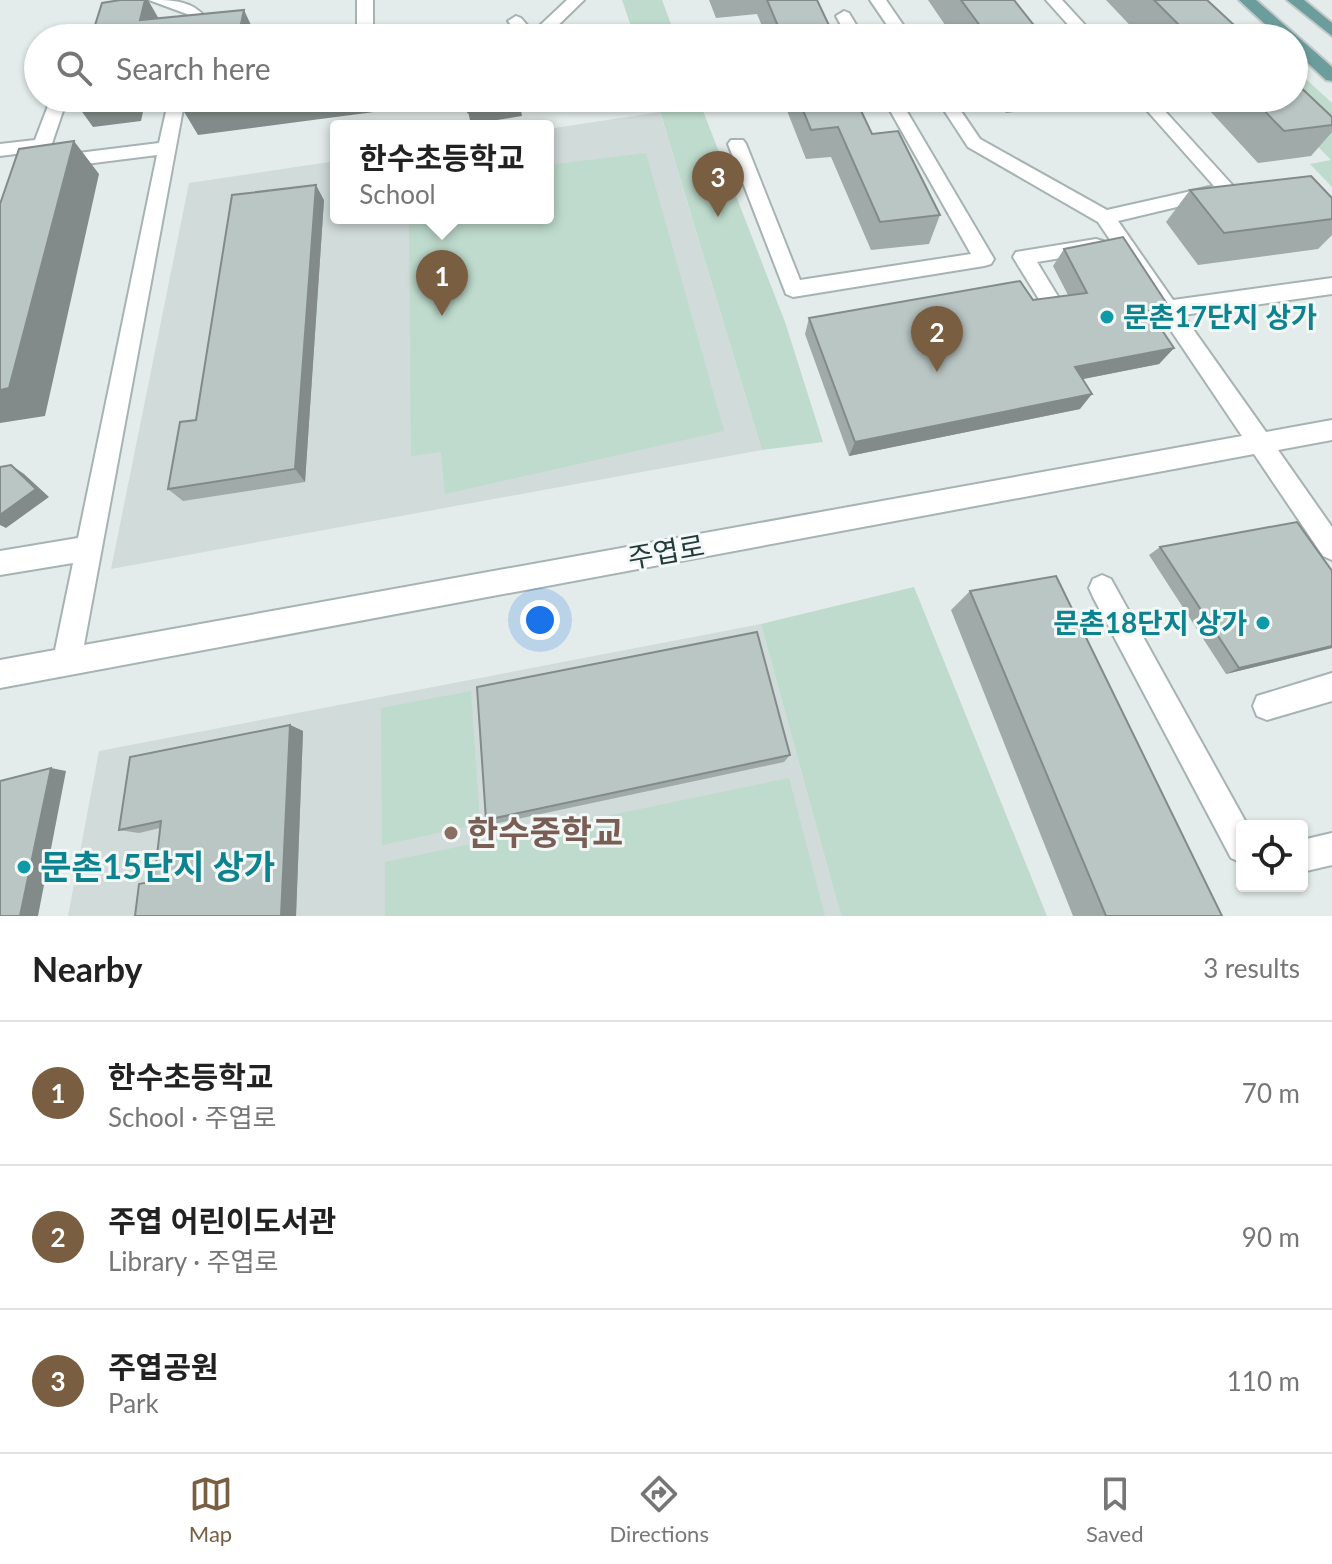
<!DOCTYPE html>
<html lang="en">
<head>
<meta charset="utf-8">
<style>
  :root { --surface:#fff; --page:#f6f6f6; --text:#222; --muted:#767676; --line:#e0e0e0; --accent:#7a5e42 }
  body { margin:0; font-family:Lato,"Noto Sans KR",sans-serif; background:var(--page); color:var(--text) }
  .controls { position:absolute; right:24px; bottom:24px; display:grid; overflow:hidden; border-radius:8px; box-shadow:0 2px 6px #0004 }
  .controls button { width:72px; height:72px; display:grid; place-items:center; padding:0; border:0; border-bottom:2px solid var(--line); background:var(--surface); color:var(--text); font:40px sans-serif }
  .you { position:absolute; left:540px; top:620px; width:28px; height:28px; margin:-20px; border:6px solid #fff; border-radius:50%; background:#1a73e8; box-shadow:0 0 0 12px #1a73e833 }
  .badge { display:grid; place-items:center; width:52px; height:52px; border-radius:50%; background:var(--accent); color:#fff; font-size:26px; font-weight:700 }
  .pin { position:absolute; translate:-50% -66px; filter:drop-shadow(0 2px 4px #0008) }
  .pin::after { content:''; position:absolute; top:42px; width:28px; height:24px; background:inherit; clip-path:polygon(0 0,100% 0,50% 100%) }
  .popup { position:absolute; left:330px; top:120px; width:224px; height:104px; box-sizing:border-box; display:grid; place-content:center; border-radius:8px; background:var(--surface); filter:drop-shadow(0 2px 6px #0005); font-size:26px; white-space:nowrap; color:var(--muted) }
  .popup b { font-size:30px; color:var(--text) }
  .popup::after { content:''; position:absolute; left:50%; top:100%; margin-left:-16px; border:16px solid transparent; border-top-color:var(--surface) }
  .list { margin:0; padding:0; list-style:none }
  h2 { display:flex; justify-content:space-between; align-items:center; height:104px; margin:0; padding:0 32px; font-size:34px }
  h2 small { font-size:26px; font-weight:400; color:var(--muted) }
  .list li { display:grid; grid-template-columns:52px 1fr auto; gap:24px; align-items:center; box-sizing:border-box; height:144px; padding:0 32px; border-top:2px solid var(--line) }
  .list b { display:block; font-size:30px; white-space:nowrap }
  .list p { margin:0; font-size:26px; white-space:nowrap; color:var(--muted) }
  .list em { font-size:26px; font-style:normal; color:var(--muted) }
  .icon { flex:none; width:44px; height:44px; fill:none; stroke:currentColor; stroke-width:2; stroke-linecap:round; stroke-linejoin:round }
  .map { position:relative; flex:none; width:1332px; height:916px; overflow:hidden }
  .search { position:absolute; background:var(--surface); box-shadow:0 2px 6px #0004; left:24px; right:24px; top:24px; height:88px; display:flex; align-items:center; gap:20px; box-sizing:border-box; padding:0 28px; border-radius:44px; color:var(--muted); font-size:30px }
  .sheet { height:536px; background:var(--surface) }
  nav { display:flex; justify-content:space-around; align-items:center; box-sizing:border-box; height:112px; border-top:2px solid var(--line); background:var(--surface); font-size:22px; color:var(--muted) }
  nav a { display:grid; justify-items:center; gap:4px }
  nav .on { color:var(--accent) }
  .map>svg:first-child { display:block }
  .built { fill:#d1dbd9 }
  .green { fill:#bedbcd }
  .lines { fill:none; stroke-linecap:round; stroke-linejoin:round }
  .minor-casing { stroke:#a6b3b2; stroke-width:4 }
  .major-casing { stroke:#c2c8c8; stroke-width:4 }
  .minor { fill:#fff; fill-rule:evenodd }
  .major { fill:#6c9d9d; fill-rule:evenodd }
  .wall { fill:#9faaa9 }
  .shaded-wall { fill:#828b89 }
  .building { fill:#b9c6c4; stroke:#828b89; stroke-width:2 }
  .culture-dot { fill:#0f9aa8; stroke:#f3f8f7; stroke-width:3 }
  .education-dot { fill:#8d6e63; stroke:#f3f8f7; stroke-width:3 }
  .labels { text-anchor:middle; stroke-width:6; stroke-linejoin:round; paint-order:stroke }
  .culture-label { font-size:28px; font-weight:bold; fill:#0d838f; stroke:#f3f8f7; text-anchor:start }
  .street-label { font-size:28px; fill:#243b3b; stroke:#f3f8f7 }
  .near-education-label { font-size:34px; font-weight:bold; fill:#785e54; stroke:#f3f8f7; text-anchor:start }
  .near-culture-label { font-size:34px; font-weight:bold; fill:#0d838f; stroke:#f3f8f7; text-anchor:start }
</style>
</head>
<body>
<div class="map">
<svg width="1332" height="916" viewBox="0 0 1332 916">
  <rect width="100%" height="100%" fill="#e3ecea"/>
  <path class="built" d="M660,112l102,338 -651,119 78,-386 147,-22v57h212v-89z
    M761,624l80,292h-773l31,-165z"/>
  <path class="green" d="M622,0h40l14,38h-41z
    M1294,68l38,35v84l-22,-23 21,-4 -61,-62h24z
    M656,98h42l87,224 38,120 -61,8z
    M646,153l78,278 -279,63 -4,-42 -30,4 -2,-238h139v-53z
    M914,587l133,329h-206l-80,-292z
    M471,691l9,133 -98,21 -1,-137z
    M789,778l36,138h-440v-54z"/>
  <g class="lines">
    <defs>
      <path id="minor" d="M149,0c22,0 43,0 57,18l-6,20h-16l6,-20 -3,-4z
        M357,0h16v38h-16z
        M567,0h17l-39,38h-24l-13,-17 8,-5 5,2 12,14z
        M870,0h16l26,38h-16z
        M1046,0h16l35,38h-17z
        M844,11l5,2 15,25h-16l-12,-22z
        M51,98l16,1 -21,62 8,-5 105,-13 10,-45h16l-101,547 1158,-209 -144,-214 -130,-75 -32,-49h16l28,41 127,71 107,-24 -78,-88h17l83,91 -9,6 -109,26 55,79 159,-22v16l-149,21 83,117 66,-12v20l-54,10 54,77v33l-9,-4 -69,-102 -1254,234v-28l55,-10 18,-87 -73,12v-24l78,-13 79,-383 -103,13 -9,-6 -4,7 -6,2 -9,-6 5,-13 -31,4v-12l35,-4z
        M883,98h16l95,161 -3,5 -7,2 -191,31 -7,-3 -58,-150 3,-4h12l3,4 54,136 171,-26z
        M1096,239l7,2 3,5 -3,5 -66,11 25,41 -3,6h-14l-32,-52 3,-5z
        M1102,575l9,4 137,247h-6v37l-11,-5 -138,-261 -4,-9 4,-9z
        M1332,673v28l-65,19 -10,-4 -4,-10 4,-10z
        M1332,833v32l-30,7v-32z"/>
      <path id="major" d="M1239,0h17l76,67v14l-6,-1 -32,-30v-12h-14z
        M1287,0h17l28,23v13z"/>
    </defs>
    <use href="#minor" class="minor-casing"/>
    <use href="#major" class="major-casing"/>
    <use href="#minor" class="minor"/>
    <use href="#major" class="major"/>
  </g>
  <path class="wall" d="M709,0h108l18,38h-68l-10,-24 -41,4z
    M928,0h86l30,38h-90z
    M1106,0h101l41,38h-106z
    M782,98h73l17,36 68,81 -11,29 -58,6 -40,-93 -25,2z
    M995,98h66l-4,9 -51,6z
    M1198,98h96l38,19v15l-21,24 -53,7z
    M1190,190l142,8v37l-14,14 -120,16 -32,-43z
    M324,200l-19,282 -122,19 -15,-12 28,-69z
    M1064,249l92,73 18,26 -15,16 -76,15 -3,30 -231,47 -44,-122 4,-16 224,-18 35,-5 -15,-29z
    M1160,547l172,24v77l-106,26 -77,-119z
    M970,591l252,325h-149l-122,-306z
    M290,725l13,6 -7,185h-161l19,-35 6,-53 -21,5 -20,-3z
    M790,755l-6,7 -290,62 -8,-4z"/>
  <path class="shaded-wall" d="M145,0h3l15,26 -23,-6z
    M244,10l13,28h-19z
    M72,98h74l-5,23 -48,6z
    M236,98h214v4l-252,33 -18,-30z
    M520,104l2,12 -51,8 -3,-12z
    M74,141l25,33 -54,242 -45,7v-33z
    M316,185l8,15 -19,282 -10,-13z
    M1169,307l-14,16 -6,-12z
    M1174,348l-15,16 -96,19 12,-16z
    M1092,394l-12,15 -231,47 6,-14z
    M11,465l13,9 25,23 -43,31 -6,-3v-10z
    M1332,646v2l-106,26 13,-6z
    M290,725l13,6 -7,185h-15z
    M51,768l15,3 -28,145h-18z"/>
  <path class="building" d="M120,0h25l-5,20 104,-10 -6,28h-147l11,-35z
    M767,0h50l18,38h-52z
    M961,0h53l30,38h-55z
    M1154,0h53l41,38h-56z
    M1294,81l38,36v8l-48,6 -32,-33h42z
    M181,98h55l-56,7z
    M465,98h53l2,6 -52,8z
    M798,98h57l17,36 26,-3 42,84 -60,7 -42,-95 -27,3z
    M74,141l-65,247 -9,2v-186l19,-55z
    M1311,176l21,22v21l-108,14 -34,-43z
    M316,185l-21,284 -127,20 12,-67 16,-2 36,-225z
    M1123,237l46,70 -20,4 25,37 -99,19 17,27 -237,48 -46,-124 211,-37 13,19 54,-7 -23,-44z
    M11,465l25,24 -36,26v-48z
    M1297,522l35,49v75l-93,22 -79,-121z
    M1056,576l166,340h-116l-136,-325z
    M757,632l33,123 -304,65 -9,-133z
    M290,725l-9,191h-146l4,-32 15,-3 7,-60 -42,9 11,-73z
    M51,768l-31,148h-20v-135z"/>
  <g class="culture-dot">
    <circle cx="1107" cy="317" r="8"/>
    <circle cx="1263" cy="623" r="8"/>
    <circle cx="24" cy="867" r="8"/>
  </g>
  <circle class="education-dot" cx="451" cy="833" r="8"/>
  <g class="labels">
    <g class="culture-label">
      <text x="1123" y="327">문촌17단지 상가</text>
      <text x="1247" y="633" text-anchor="end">문촌18단지 상가</text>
    </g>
    <g class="street-label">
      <text transform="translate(666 552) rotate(-10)" y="10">주엽로</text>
    </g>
    <g class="near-education-label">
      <text x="467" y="845">한수중학교</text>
    </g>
    <g class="near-culture-label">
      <text x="40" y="879">문촌15단지 상가</text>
    </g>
  </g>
</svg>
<div class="controls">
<button><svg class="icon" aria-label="locate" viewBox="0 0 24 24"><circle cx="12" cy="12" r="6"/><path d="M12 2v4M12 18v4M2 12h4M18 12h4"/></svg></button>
</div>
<div class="you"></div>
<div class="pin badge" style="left:442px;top:316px">1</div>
<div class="popup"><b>한수초등학교</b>School</div>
<div class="pin badge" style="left:937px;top:372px">2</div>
<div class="pin badge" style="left:718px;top:217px">3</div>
<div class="search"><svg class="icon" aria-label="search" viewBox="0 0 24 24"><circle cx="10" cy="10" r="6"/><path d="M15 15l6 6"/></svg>Search here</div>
</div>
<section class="sheet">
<h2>Nearby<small>3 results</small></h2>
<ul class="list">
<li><span class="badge">1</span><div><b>한수초등학교</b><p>School · 주엽로</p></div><em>70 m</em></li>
<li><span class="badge">2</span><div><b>주엽 어린이도서관</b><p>Library · 주엽로</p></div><em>90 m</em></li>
<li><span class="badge">3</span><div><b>주엽공원</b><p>Park</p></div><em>110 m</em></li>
</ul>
</section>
<nav>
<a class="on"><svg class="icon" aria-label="map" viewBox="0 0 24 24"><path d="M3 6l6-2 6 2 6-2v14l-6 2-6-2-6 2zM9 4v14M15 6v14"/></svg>Map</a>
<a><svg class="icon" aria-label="directions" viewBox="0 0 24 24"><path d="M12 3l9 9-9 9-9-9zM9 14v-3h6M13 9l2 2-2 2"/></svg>Directions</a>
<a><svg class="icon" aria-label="saved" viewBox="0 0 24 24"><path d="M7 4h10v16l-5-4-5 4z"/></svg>Saved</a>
</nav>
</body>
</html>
